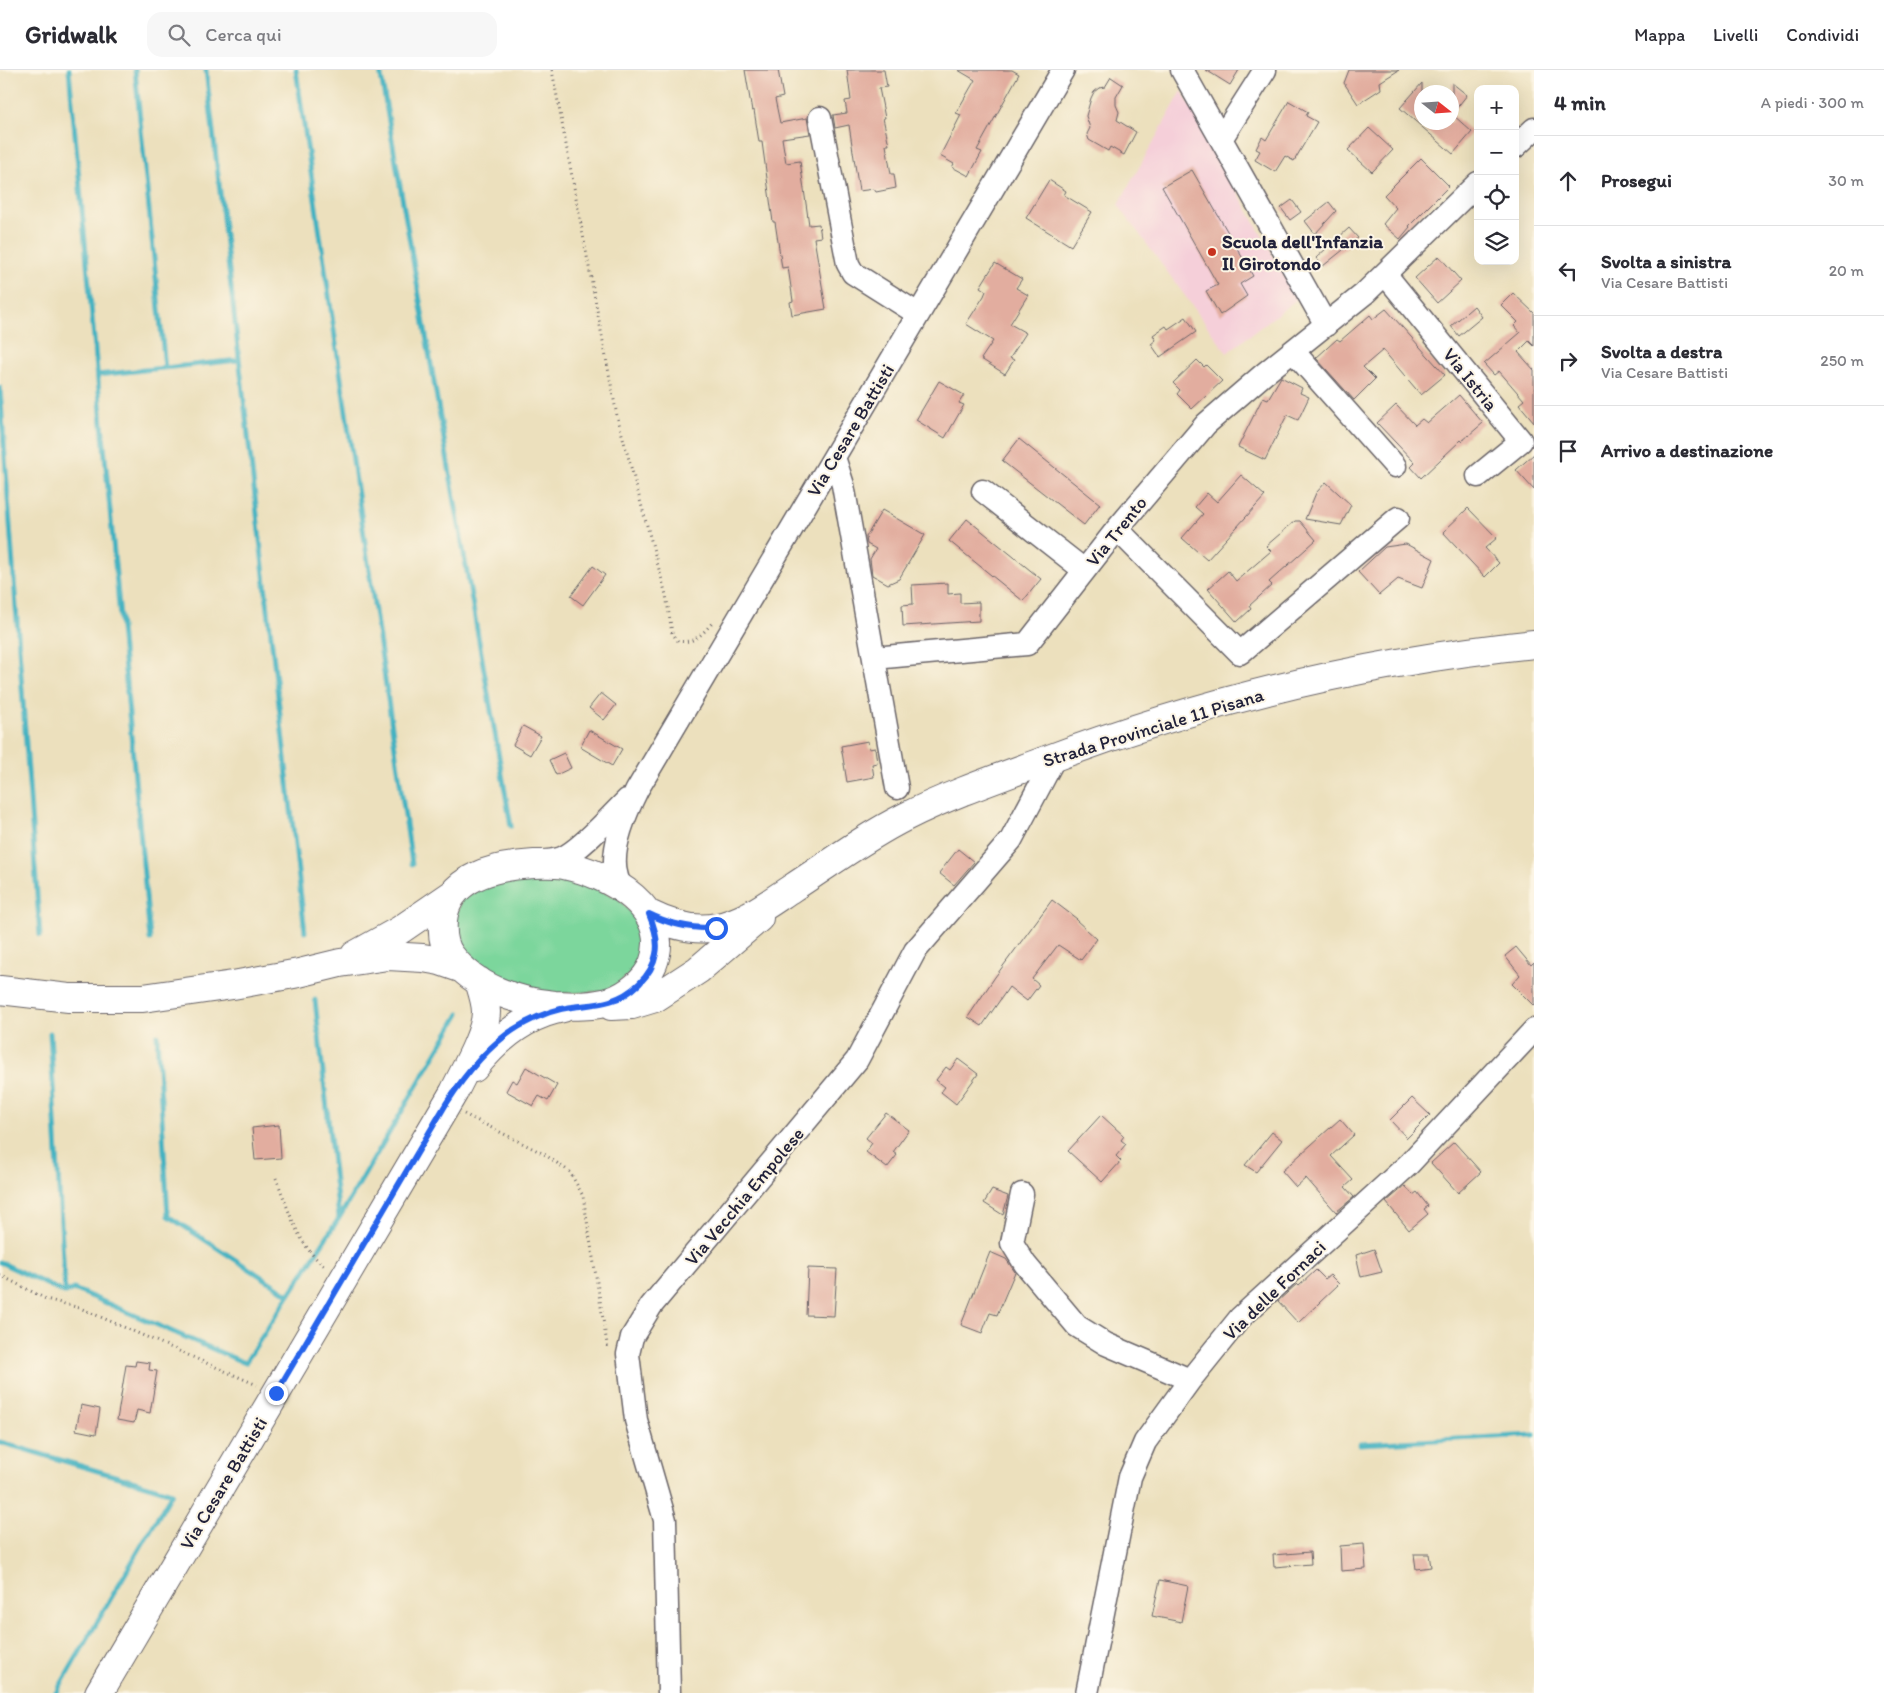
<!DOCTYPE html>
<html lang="it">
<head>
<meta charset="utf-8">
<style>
  :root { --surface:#fff; --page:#f7f7f7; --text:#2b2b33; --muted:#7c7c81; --line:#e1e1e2 }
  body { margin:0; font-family:Itim,sans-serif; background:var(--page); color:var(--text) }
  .controls { position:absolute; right:15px; top:15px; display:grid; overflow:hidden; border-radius:10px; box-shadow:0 5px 20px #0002 }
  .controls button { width:45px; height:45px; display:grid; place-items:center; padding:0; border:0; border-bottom:1px solid var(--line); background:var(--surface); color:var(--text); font:25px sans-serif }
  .compass { position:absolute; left:1414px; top:15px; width:45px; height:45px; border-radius:50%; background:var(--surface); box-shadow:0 5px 20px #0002; rotate:107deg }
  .stop { position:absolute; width:15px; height:15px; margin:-11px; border:4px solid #2563eb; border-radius:50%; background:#fff }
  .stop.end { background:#2563eb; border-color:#fff; box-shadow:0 1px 5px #0008 }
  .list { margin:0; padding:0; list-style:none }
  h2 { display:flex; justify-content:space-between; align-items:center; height:65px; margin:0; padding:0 20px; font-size:21px }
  h2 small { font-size:16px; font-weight:400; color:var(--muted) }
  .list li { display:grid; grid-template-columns:32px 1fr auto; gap:15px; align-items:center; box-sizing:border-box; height:90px; padding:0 20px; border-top:1px solid var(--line) }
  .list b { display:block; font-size:19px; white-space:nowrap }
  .list p { margin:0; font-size:16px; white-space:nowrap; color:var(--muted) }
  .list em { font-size:16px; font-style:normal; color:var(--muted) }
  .icon { flex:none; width:28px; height:28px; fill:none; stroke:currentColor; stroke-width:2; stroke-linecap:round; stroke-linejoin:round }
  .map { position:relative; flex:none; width:1534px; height:1623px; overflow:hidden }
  header { display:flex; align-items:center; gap:30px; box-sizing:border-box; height:70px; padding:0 25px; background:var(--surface); border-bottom:1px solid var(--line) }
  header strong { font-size:24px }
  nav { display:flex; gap:28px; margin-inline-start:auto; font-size:18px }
  .search { width:350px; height:45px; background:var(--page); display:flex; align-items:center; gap:12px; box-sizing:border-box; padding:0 18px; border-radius:15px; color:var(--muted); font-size:19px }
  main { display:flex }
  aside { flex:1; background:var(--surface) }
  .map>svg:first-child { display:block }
  .built { fill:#f5cfd9 }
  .green { fill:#7cd69c; stroke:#4f7c6c }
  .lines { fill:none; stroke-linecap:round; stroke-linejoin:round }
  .stream { stroke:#45b2c1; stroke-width:5 }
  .building { fill:#e2ad9f }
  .minor-casing { stroke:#696468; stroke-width:25 }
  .major-casing { stroke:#696468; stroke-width:30 }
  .path { stroke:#696468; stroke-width:3; stroke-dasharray:1 4; stroke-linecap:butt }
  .minor { stroke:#fff; stroke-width:22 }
  .major { stroke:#fff; stroke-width:28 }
  .route { stroke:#2563eb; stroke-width:6 }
  .poi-dot { fill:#c8321e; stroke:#fcf5e5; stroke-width:2 }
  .labels { text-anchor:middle; stroke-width:4; stroke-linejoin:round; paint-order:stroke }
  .poi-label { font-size:19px; font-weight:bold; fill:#22223b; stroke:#fcf5e5; text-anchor:start }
  .street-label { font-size:19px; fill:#22223b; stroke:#fcf5e5 }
</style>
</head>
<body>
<header>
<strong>Gridwalk</strong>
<div class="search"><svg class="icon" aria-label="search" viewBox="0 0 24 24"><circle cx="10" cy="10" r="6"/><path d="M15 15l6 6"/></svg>Cerca qui</div>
<nav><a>Mappa</a><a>Livelli</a><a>Condividi</a></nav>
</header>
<main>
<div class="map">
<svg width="1534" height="1623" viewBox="0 0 1534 1623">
  <rect width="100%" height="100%" fill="#fcf5e5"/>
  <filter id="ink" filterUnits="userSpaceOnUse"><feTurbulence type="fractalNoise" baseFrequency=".02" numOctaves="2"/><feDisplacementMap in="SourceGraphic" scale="10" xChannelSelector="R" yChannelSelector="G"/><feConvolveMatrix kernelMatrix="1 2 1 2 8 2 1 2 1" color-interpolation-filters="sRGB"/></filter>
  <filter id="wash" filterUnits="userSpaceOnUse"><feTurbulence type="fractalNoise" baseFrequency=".0096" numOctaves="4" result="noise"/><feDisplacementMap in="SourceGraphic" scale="20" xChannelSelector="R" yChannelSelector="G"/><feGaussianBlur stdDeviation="1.12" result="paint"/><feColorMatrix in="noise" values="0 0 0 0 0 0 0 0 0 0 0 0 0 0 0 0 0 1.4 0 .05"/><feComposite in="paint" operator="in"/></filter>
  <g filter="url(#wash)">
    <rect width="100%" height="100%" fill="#ece0bd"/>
    <path class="built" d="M1182,21l115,208 -70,54 -109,-148z"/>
    <path class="green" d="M561,804l58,25 25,30 -2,35 -34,27 -63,3 -61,-21 -25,-23 -7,-20 10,-31 35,-20z"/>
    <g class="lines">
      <path class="stream" d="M69,0l81,869
        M135,0l30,298
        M206,0l99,862
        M296,0l116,794
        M380,0l131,756
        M97,305l142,-15
        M0,318l40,547
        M315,930l24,218
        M50,963l15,260
        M157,965l11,181 120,78
        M0,1192l65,31 9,-4 171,74 94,-145 120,-204
        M0,1372l172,51 -116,200
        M1360,1374l174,-9"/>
    </g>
    <g id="blocks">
      <path class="building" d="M745,0h33l5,27 -8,2 5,24 27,-5 3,16 -28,4 4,25 14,-2 9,64 10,-1 2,13 -7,1 12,71 -34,6 -2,-13 3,-1 -5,-34 -6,1 -7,-46h-2l-11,-80h-3l-5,-32 -2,1z
        M847,0h37l3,17 -8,1 6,30h-2l6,27h-3l5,29h3l2,14 -20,4 -2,-3 -15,2 -10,-66 -14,3 -2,-13 14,-2 -2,-12 6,-1z
        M958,0h54l7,4 -42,76 5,2 -13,24 -17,-9 2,-3 -14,-8 21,-41 -5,-2 19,-33z
        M1206,0h33l-9,15z
        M1349,0h50l-19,12 1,7 -23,15 -14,-21z
        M1111,7l12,8 -7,12v8l3,7 -2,8 19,12 -12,23 -14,-8 -2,4 -19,-11 -2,-6 3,-6 -4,-12 5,-18 3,-6 5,-4 6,-1z
        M1422,13v39h30v-8l20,18 -19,22 -53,-46z
        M1452,13l15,12 -15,19z
        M1289,31l19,11 -2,4 11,6 -23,39 -9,-5 -10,16 -20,-12 5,-9 -4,-2 6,-12 4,3z
        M1369,58l24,22 -21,22 -24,-22z
        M1421,88l28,28 -40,40 1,1 -10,12 -17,-15 13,-16 -12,-13z
        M1192,100l61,106 -13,8 7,12 -27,19 -14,-24 12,-6 -56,-98z
        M1049,110l17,11 -2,4 28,17 -21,34 -45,-28z
        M1292,130l9,12 -11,8 -9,-12z
        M1329,132l7,9 -21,23 -10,-13z
        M1349,158l9,10 -35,28 -7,-8z
        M1439,186l22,25 -24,22 -22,-25z
        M995,193l27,16 -6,9 12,7 -18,29 16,9 -16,25 4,2 -9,14 -24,-15 12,-18 -27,-17 18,-28 2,-5 -6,-4z
        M1513,223l21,20v33l-5,-5 -11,11 16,18v52l-15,-18 5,-4 -25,-29 -5,4 -10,-11 36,-31 -6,-7 4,-4 -17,-17z
        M1474,236l8,11 -23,19 -8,-10z
        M1386,239l59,66 -24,20 -38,-45 -20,17 12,12 -21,21 -38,-42 21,-19 3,2 30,-26 3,4z
        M1186,247l10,15 -36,25 -9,-13 5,-4 -3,-5 13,-9 2,3z
        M1197,290l7,7 2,-2 16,16 -30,28 -15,-15 3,-4 -7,-7z
        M1281,307l21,11 -2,5 9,4 -11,23 -11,-5 -22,45 -27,-13 25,-50 5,2z
        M939,311l25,14 -5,8 5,2 -19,33 -29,-18z
        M1459,325l24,28 -21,18 -1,-1 -40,38 -10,-11 4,-4 -38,-40 19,-18 19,20 7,-6 5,4z
        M1019,369l81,65 -16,21 -82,-64z
        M1534,384v36l-18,-20z
        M1241,405l24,21 -58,64 -25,-22 21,-24 -8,-7 12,-14 10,9z
        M1326,412l25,23 -10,20 -36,-6 11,-26z
        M1468,438l29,30 -12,10 14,15 -14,14 -42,-45z
        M882,440l43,25 -26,44 -11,5 -16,-9 -2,-16 6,-10 -9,-5 -1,-7z
        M967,449l74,60 -18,22 -74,-60z
        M1295,451h5l16,19 -47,42 3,3 -23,21 2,3 -14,13 -29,-33 20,-18 8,10 35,-30 -5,-5z
        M1406,474l28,15 -12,29 -24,-9 -19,16 -21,-23 27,-25z
        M593,496l12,9 -22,30 -12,-9z
        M948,513v11l12,-1v10l19,-1v19l-76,5 -1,-21 11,-1 -1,-19z
        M601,623l15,12 -12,15 -15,-12z
        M523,656l18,10 -11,19 -17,-10z
        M589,660l33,19 -10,17 -32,-19z
        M868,671l1,8 6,-1 2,15 -5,1 2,13 -27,5 -6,-36z
        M564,683l7,15 -15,7 -7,-15z
        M958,779l16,13 -20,23 -15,-12z
        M1052,830l25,19 -1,1 21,19 -16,21 -23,-15 -26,34 7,6 -12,16 -18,-14 -27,39 -14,-9 27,-40z
        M1516,877l15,18 3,-3v44l-22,-22 8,-9 -15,-19z
        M958,989l20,15 -22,30 -15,-12 4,-5 -9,-7 10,-13 4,3z
        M526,997l31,18 -9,16 -9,-5 -6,10 -27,-15 6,-11 5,3z
        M1412,1028l18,17 -23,23 -17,-18z
        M886,1043l23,17 -16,22 4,3 -10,13 -21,-16 6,-9 -6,-5z
        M1101,1045l23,21 -3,4 5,4 -10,12 5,5 -19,21 -34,-31z
        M1340,1049l14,16 -23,21 22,24 -8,7 9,10 -18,15 -30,-34 -10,9 -14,-16z
        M279,1055l2,33 -26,2 -3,-32z
        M1272,1062l10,8 -26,32 -11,-7z
        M1454,1072l27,30 -23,21 -27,-30z
        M1405,1116l8,9 4,-3 11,14 -4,3 4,5 -19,16 -23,-28z
        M992,1120l16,6 -5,19 -19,-12z
        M1374,1179l8,23 -21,5 -5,-22z
        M990,1182l16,7 9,13 -18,43 -7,-2 -8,20 -21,-8z
        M808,1198l29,1 -3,47 -28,-1z
        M1316,1200l9,9 5,-4 9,9 -41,39 -20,-22 19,-17 2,2z
        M136,1291l14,2 -1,7 8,1 -7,42 -13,-3 -3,13 -17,-3 9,-55 9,1z
        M81,1335l19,4 -4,25 -20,-4z
        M1364,1474l2,25 -25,2 -1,-25z
        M1310,1482l1,12 -37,3 -1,-12z
        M1414,1484h15l2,13 -15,2z
        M1160,1510l28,6 -7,36 -29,-6z"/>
    </g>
  </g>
  <g filter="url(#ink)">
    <use href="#blocks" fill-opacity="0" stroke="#696468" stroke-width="1"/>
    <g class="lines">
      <defs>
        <path id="minor" d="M1182,0l144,255
          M820,48l28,146 5,9 65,41
          M1221,69l44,-69
          M1515,77l19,-18
          M1385,204l136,167 -43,35
          M1293,281l102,115
          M834,387l9,28 54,303
          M983,421l101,79
          M1117,459l123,124 158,-135
          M874,588l153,-14 90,-115 89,-105 58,-50 100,-80 114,-111
          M542,792c6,-1 14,-2 20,-4 19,-8 50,-43 65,-58
          M625,821c-3,-4 -7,-9 -8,-14 -8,-26 8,-63 20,-87l426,-720
          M1022,1124l-10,49 13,21 52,62 29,18 84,36
          M669,1623l-4,-173 -29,-100 -8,-66 4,-17 19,-31 206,-246 58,-109 96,-111 44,-83
          M1087,1623l43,-216 15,-35 45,-62 50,-62 169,-154 125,-134"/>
        <path id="major" d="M534,794c10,0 20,-1 30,1 45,9 110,44 89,99 -7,17 -25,31 -42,37 -18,6 -37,5 -56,4 -38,-3 -80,-17 -104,-49 -8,-10 -9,-22 -8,-35 3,-45 55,-55 91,-57z
          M649,844c20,10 44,18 68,13 28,-5 52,-24 75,-39 37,-24 73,-51 113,-71 44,-22 90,-38 136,-55 159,-60 325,-101 493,-118
          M355,885l45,-25 54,-37
          M0,920l69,8h74l90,-13 66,-12 41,-10 48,-7 35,2 17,3 23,8
          M611,936l21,-1 23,-7 43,-28 61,-52
          M474,998c23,-29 51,-53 89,-60
          M99,1623l355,-601c10,-21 32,-58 32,-80 0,-10 -4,-21 -7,-31"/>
      </defs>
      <use href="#minor" class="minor-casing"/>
      <use href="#major" class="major-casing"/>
      <path class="path" d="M552,0l65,346 49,179 6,38 6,8c17,3 24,-7 35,-19
        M464,1044l80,40 26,18 13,24 25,154
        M276,1108c13,32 22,69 50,89
        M0,1205l46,24 34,9 177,77"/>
      <use href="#minor" class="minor"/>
      <use href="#major" class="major"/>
    </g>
  </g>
  <g class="lines" filter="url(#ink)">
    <path class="route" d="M276,1323l170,-289c20,-31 46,-64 79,-81 15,-8 30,-14 47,-16 13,-2 25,-2 38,-6 21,-6 42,-25 46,-47 3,-13 -2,-28 -7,-40 22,11 42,15 67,14"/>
  </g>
  <circle class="poi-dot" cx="1212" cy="182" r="5"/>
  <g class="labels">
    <g class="poi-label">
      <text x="1222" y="178">Scuola dell'Infanzia<tspan x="1222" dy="22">Il Girotondo</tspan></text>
    </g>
    <g class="street-label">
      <text transform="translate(1471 309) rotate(51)" y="7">Via Istria</text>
      <text transform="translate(850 360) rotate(-59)" y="7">Via Cesare Battisti</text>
      <text transform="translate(1116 461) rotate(-51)" y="7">Via Trento</text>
      <text transform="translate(1153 657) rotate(-17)" y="7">Strada Provinciale 11 Pisana</text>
      <text transform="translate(744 1126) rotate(-50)" y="7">Via Vecchia Empolese</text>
      <text transform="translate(1274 1220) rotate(-44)" y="7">Via delle Fornaci</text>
      <text transform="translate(223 1413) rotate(-59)" y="7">Via Cesare Battisti</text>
    </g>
  </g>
</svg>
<div class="controls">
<button>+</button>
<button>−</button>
<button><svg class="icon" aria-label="locate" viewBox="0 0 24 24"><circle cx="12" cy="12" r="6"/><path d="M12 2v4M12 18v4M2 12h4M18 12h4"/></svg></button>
<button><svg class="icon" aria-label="layers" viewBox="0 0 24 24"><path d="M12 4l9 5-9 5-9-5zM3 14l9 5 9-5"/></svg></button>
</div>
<svg class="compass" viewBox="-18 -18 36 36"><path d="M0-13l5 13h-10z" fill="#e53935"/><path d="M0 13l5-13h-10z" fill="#7c7c81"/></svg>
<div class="stop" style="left:716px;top:858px"></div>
<div class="stop end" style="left:276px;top:1323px"></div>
</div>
<aside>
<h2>4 min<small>A piedi · 300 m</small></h2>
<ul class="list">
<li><svg class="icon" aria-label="ahead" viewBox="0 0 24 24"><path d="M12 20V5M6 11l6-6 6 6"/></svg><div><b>Prosegui</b></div><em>30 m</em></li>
<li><svg class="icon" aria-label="left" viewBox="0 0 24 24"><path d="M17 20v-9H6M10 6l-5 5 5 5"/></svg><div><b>Svolta a sinistra</b><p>Via Cesare Battisti</p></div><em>20 m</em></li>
<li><svg class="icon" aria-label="right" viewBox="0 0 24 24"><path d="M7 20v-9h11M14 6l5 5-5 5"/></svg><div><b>Svolta a destra</b><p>Via Cesare Battisti</p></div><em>250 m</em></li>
<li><svg class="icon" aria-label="arrive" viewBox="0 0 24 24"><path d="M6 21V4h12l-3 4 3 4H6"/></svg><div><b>Arrivo a destinazione</b></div></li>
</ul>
</aside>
</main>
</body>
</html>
